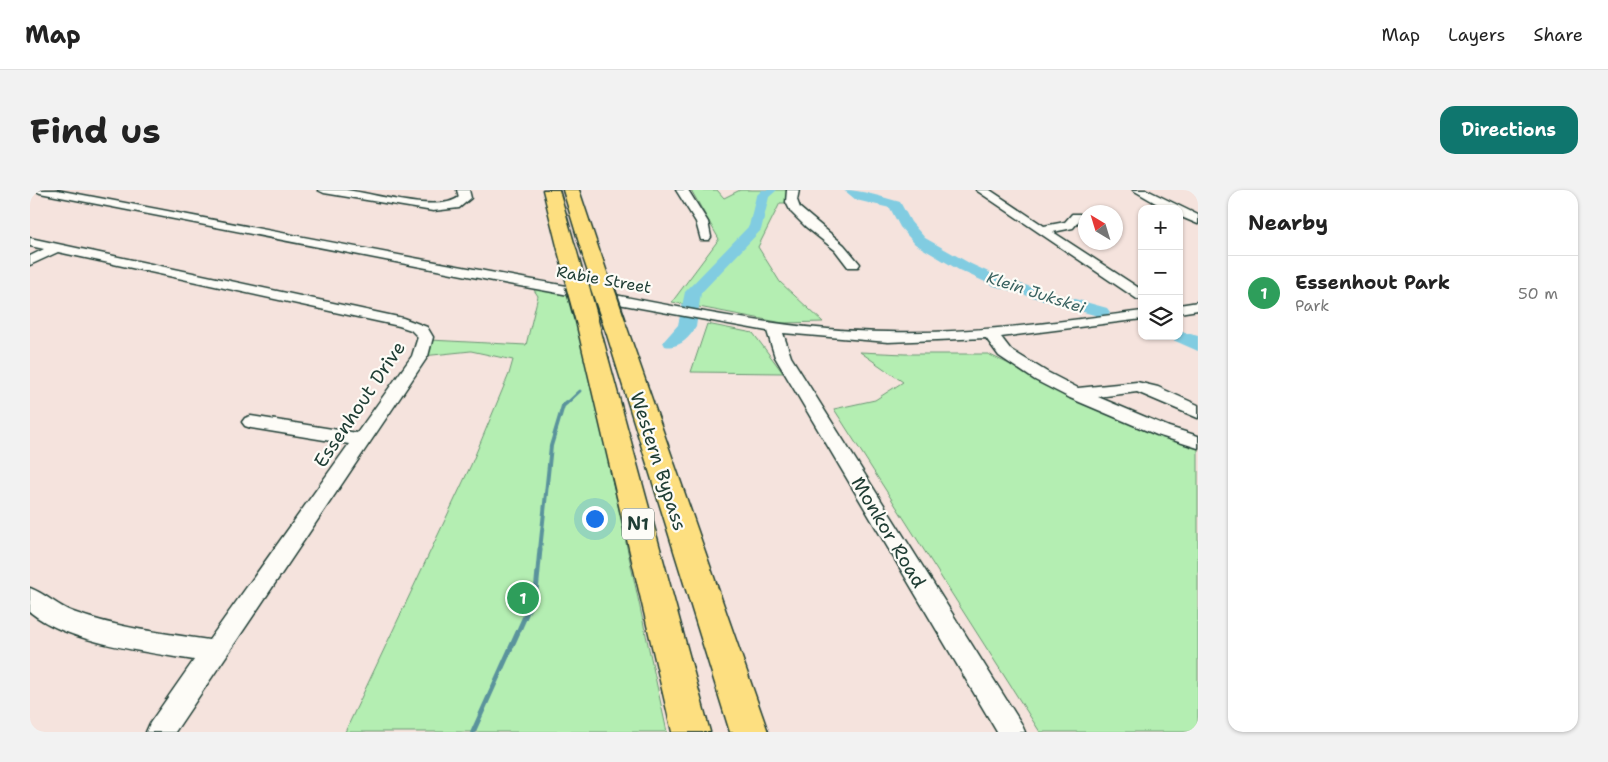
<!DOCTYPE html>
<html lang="en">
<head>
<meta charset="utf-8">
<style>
  :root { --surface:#fff; --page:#f2f2f2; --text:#222; --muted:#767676; --line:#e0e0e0; --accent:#0f766e }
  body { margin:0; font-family:"Shantell Sans",sans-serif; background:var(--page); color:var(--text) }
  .controls { position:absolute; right:15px; top:15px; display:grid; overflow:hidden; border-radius:10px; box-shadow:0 1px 4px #0004 }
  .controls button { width:45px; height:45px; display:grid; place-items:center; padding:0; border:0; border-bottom:1px solid var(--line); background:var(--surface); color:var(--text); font:25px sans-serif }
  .compass { position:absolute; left:1048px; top:15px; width:45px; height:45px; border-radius:50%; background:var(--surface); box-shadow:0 1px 4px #0004; rotate:322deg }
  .you { position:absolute; left:564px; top:328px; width:18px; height:18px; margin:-12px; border:4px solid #fff; border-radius:50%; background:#1a73e8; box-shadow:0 0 0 8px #1a73e833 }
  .badge { display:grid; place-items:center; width:32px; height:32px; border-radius:50%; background:var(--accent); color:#fff; font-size:16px; font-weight:700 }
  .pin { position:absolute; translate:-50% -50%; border:2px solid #fff; box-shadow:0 1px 5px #0006 }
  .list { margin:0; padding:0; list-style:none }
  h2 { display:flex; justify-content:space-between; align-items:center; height:65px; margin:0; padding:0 20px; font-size:21px }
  h2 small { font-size:16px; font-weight:400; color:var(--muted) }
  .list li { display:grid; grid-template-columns:32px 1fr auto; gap:15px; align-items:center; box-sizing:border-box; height:75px; padding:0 20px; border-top:1px solid var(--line) }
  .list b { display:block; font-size:19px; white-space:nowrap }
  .list p { margin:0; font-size:16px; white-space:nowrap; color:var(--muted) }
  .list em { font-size:16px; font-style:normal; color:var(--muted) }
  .icon { flex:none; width:28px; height:28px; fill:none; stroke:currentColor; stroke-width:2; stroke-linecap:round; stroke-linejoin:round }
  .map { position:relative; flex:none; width:1168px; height:542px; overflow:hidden; border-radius:15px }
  header { display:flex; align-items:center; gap:30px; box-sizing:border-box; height:70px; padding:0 25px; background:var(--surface); border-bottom:1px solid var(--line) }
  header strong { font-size:24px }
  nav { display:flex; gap:28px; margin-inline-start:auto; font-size:18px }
  .intro { display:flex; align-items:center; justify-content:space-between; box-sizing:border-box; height:120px; padding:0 30px }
  h1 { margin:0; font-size:35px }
  .button { padding:12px 22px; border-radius:15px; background:var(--accent); color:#fff; font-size:18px; font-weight:700 }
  main { display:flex; gap:30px; padding:0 30px }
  aside { flex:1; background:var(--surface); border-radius:15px; box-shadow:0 1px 4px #0004 }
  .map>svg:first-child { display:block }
  .green { fill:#b4eeb2; stroke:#6a9673 }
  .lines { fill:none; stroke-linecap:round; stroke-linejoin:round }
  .stream-far2 { stroke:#5a939c; stroke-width:3 }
  .stream-far1 { stroke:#5a939c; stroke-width:4 }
  .stream { stroke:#5a939c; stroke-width:5 }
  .river { fill:#81cce1; fill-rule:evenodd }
  .minor-casing { stroke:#1f3d34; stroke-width:3 }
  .highway-casing { stroke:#1f3d34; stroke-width:3 }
  .minor { fill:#fdfcf7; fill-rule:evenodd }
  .highway { fill:#fddf80; fill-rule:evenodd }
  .highway-bridge-far1-casing { stroke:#1f3d34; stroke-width:21; stroke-linecap:butt }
  .highway-bridge-casing { stroke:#1f3d34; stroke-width:26; stroke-linecap:butt }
  .highway-bridge-far1 { stroke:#fddf80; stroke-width:18 }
  .highway-bridge { stroke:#fddf80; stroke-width:22 }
  .labels { text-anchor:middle; stroke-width:4.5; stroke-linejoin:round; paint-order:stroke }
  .far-street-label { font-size:16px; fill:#1f3d34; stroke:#fdfcf7 }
  .far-water-label { font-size:16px; font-style:italic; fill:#38615f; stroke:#fdfcf7 }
  .shield { fill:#fdfcf7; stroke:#62766e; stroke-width:1 }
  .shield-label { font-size:18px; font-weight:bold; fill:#1f3d34 }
  .street-label { font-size:19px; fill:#1f3d34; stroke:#fdfcf7 }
</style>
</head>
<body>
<header>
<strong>Map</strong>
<nav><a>Map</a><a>Layers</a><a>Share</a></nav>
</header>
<div class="intro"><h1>Find us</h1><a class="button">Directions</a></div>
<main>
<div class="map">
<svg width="1168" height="542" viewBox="0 0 1168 542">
  <rect width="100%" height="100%" fill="#f5e3dd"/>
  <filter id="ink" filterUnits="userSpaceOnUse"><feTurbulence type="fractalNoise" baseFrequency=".02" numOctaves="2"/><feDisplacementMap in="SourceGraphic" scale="10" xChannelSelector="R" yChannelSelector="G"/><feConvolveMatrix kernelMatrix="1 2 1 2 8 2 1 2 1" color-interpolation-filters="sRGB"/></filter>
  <g filter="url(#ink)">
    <path class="green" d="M661,0h26l7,8 16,-8h48l-1,13h-7l-22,44 22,35 43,40 -40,1 -111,-21 47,-63z
      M500,94l41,5 96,443h-322l126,-267 38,-91 4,-14 -42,-9 -48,5 7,-16 96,5 12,-49z
      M677,134l46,9 30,40 -92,-1z
      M830,162l45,2h83l103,49 107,42v287h-158l-206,-323 41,-9 28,-18z"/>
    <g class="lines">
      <path class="stream-far2" d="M536,214l14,-13"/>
      <path class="stream-far1" d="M510,360l11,-104 12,-40 4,-4"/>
      <path class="stream" d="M443,542l63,-140 4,-43"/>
      <path class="river" d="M732,0h15l-8,7 -8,33 -60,63 -5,34c-7,11 -17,22 -31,19l-2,-4 15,-17 7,-33 64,-66 7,-30z
        M814,0c19,0 37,7 56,12l11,20 14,16 46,26 35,16 101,28 3,4 -3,4 -6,1 -107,-31 -35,-16 -44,-26 -15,-17 -10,-19 -34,-8z
        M1149,141l19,5v15l-25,-11 -3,-4h9z"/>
      <defs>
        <path id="minor" d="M4,0h23c174,33 347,67 521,98 103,19 206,43 311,44 85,2 169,-10 253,-21v8l-141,18 10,13 36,22 31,16 59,-6 21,5 40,18v13l-61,-26 -39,5 71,30 29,9v12l-41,-13 -87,-37 -35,-18 -36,-24 -13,-18 -98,4 -105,-9 8,24 230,366 4,9h-28l-222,-375 -8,-26 -253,-46 -474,-92z
          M288,0c9,0 19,0 28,0 27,3 92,24 113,7l-2,-7h12l2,8 -12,10 -26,3 -109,-18z
          M646,0h12l20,32 3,15 -2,3h-8l-5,-18z
          M757,0h12l-2,10 3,8 44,37 16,19 -2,3h-10l-13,-17 -29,-23 -15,-15 -5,-10z
          M946,0h14l54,36 21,-4 7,-8h8l2,3 -9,11 -20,4 89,58v10l-5,-1z
          M1103,0h14l51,25v9l-19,-8v-7h-13z
          M0,48l373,80 24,9 6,10 -5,19 -253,376h-29l4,-9 44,-63c-47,-8 -126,-17 -164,-48v-24c16,6 27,18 43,24 44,16 90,21 136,28l140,-196 -98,-16 -6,-2 -3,-4 3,-4 6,-2 106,17 55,-77 6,-19 -7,-7 -12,-4 -341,-74 -28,13v-9l14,-7 -14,-3z
          M1168,112v8l-19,3v-8z"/>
        <path id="highway" d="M513,0h16l17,60 -2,4 -7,2 -7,-2 -2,-4z
          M533,0h16l22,66 -2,4 -7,2 -7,-2 -2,-4z
          M556,121l8,1 3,5 113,415h-38l-97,-415 3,-5z
          M585,128l8,2 3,5 142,407h-38l-126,-407 3,-5z"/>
      </defs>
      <use href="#minor" class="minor-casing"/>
      <use href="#highway" class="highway-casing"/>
      <use href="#minor" class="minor"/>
      <use href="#highway" class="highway"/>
      <defs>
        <path id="highway-bridge-far1" d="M537,60l10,36
          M562,66l10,30"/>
        <path id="highway-bridge" d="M547,94l9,33
          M571,94l14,41"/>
      </defs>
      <use href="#highway-bridge-far1" class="highway-bridge-far1-casing"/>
      <use href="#highway-bridge" class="highway-bridge-casing"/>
      <use href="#highway-bridge-far1" class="highway-bridge-far1"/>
      <use href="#highway-bridge" class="highway-bridge"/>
    </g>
  </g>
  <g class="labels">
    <g class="far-street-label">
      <text transform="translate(574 89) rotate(10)" y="6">Rabie Street</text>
    </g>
    <g class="far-water-label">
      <text transform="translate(1006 102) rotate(18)" y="6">Klein Jukskei</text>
    </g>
    <rect class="shield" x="592" y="318.5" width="32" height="31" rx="4"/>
    <g class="shield-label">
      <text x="608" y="340">N1</text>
    </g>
    <g class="street-label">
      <text transform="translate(329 214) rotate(-56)" y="7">Essenhout Drive</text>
      <text transform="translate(629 271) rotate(72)" y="7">Western Bypass</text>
      <text transform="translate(859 342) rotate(59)" y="7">Monkor Road</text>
    </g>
  </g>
</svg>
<div class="controls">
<button>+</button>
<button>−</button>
<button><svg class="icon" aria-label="layers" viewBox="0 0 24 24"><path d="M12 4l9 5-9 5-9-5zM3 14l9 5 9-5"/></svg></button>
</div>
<svg class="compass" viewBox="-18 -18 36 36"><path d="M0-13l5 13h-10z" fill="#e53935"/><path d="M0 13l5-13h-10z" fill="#767676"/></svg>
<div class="you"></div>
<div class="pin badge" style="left:493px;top:408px;background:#2e9e5b">1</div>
</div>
<aside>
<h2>Nearby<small></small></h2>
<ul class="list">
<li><span class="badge" style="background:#2e9e5b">1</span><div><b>Essenhout Park</b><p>Park</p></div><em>50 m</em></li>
</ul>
</aside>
</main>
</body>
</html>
